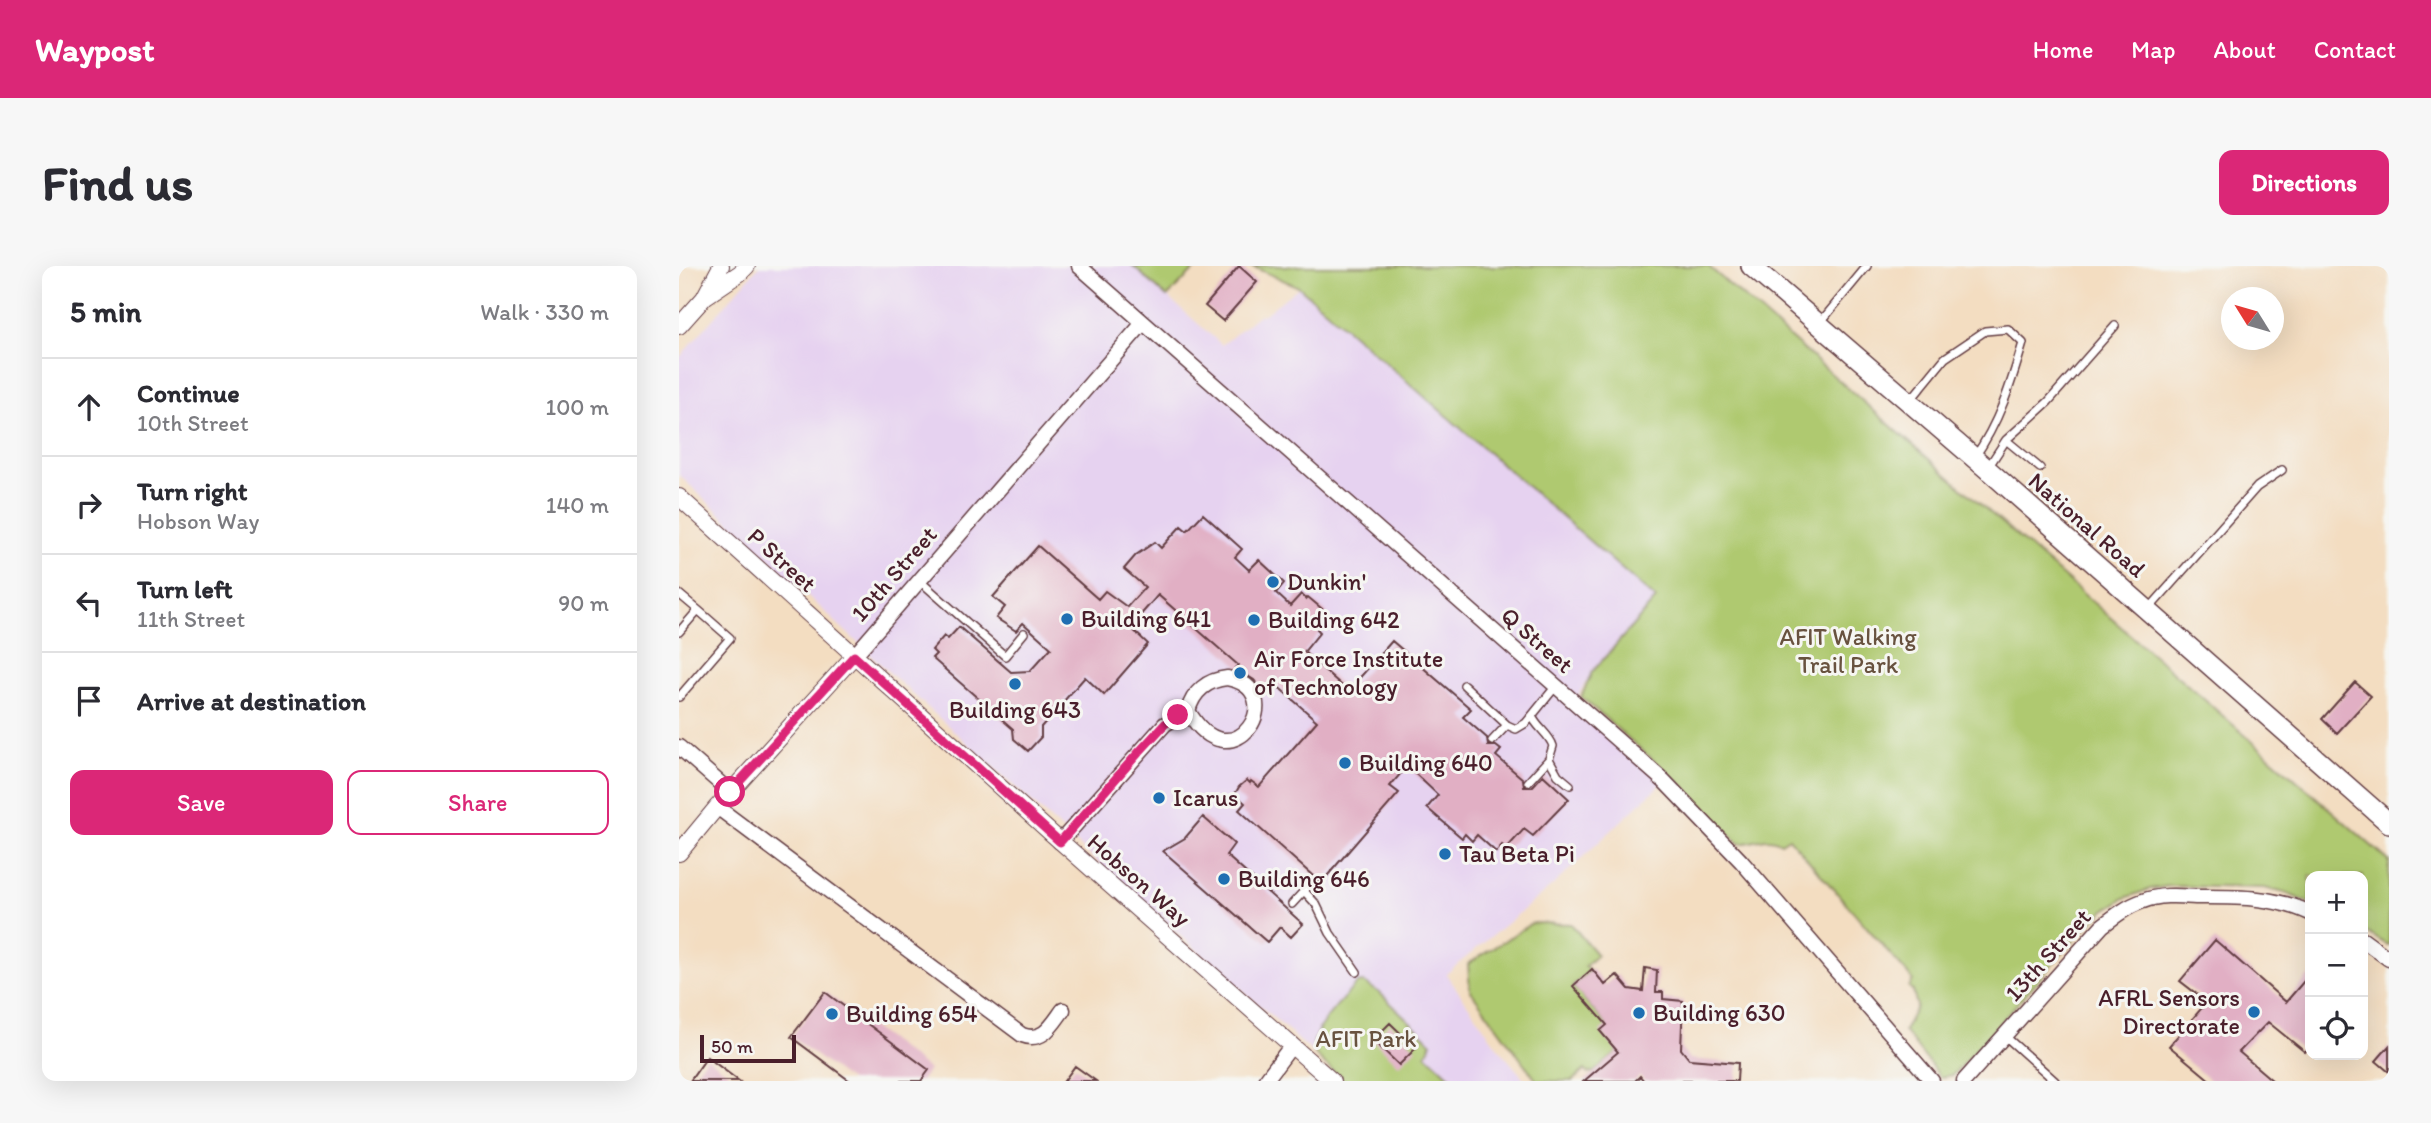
<!DOCTYPE html>
<html lang="en">
<head>
<meta charset="utf-8">
<style>
  :root { --surface:#fff; --page:#f7f7f7; --text:#2b2b33; --muted:#7c7c81; --line:#e1e1e2; --accent:#db2777 }
  body { margin:0; font-family:Itim,sans-serif; background:var(--page); color:var(--text) }
  .controls { position:absolute; right:21px; bottom:21px; display:grid; overflow:hidden; border-radius:14px; box-shadow:0 7px 28px #0002 }
  .controls button { width:63px; height:63px; display:grid; place-items:center; padding:0; border:0; border-bottom:2px solid var(--line); background:var(--surface); color:var(--text); font:35px sans-serif }
  .compass { position:absolute; left:1542px; top:21px; width:63px; height:63px; border-radius:50%; background:var(--surface); box-shadow:0 7px 28px #0002; rotate:307deg }
  .scale { position:absolute; left:21px; bottom:18px; width:96px; box-sizing:border-box; padding-left:7px; border:4px solid #4a1f2b; border-top:0; font-size:19px; line-height:24px; white-space:nowrap; color:#4a1f2b; -webkit-text-stroke:5px #f6f6f2; paint-order:stroke }
  .stop { position:absolute; width:21px; height:21px; margin:-16px; border:5px solid #db2777; border-radius:50%; background:#fff }
  .stop.end { background:#db2777; border-color:#fff; box-shadow:0 2px 7px #0008 }
  .list { margin:0; padding:0; list-style:none }
  h2 { display:flex; justify-content:space-between; align-items:center; height:91px; margin:0; padding:0 28px; font-size:30px }
  h2 small { font-size:23px; font-weight:400; color:var(--muted) }
  .list li { display:grid; grid-template-columns:46px 1fr auto; gap:21px; align-items:center; box-sizing:border-box; height:98px; padding:0 28px; border-top:2px solid var(--line) }
  .list b { display:block; font-size:26px; white-space:nowrap }
  .list p { margin:0; font-size:23px; white-space:nowrap; color:var(--muted) }
  .list em { font-size:23px; font-style:normal; color:var(--muted) }
  .actions { display:flex; gap:14px; padding:21px 28px }
  .actions a { flex:1; padding:16px 0; border:2px solid var(--accent); border-radius:14px; text-align:center; font-size:24px; color:var(--accent) }
  .actions .main { background:var(--accent); color:#fff }
  .icon { flex:none; width:38px; height:38px; fill:none; stroke:currentColor; stroke-width:2; stroke-linecap:round; stroke-linejoin:round }
  .map { position:relative; flex:none; width:1710px; height:815px; overflow:hidden; border-radius:14px }
  header { display:flex; align-items:center; gap:42px; box-sizing:border-box; height:98px; padding:0 35px; background:var(--accent); color:#fff }
  header strong { font-size:33px }
  nav { display:flex; gap:38px; margin-inline-start:auto; font-size:24px }
  .intro { display:flex; align-items:center; justify-content:space-between; box-sizing:border-box; height:168px; padding:0 42px }
  h1 { margin:0; font-size:49px }
  .button { padding:18px 32px; border-radius:14px; background:var(--accent); color:#fff; font-size:24px; font-weight:700 }
  main { display:flex; gap:42px; padding:0 42px }
  aside { flex:1; background:var(--surface); border-radius:14px; box-shadow:0 7px 28px #0002 }
  .map>svg:first-child { display:block }
  .built { fill:#e6d2f0 }
  .green { fill:#afc96f; stroke:#7c744d; stroke-width:2 }
  .building { fill:#e1afc4 }
  .lines { fill:none; stroke-linecap:round; stroke-linejoin:round }
  .service-casing { stroke:#633c42; stroke-width:10 }
  .minor-casing { stroke:#633c42; stroke-width:17 }
  .tertiary-casing { stroke:#633c42; stroke-width:18 }
  .secondary-casing { stroke:#633c42; stroke-width:22 }
  .service { stroke:#fff; stroke-width:7 }
  .minor { stroke:#fff; stroke-width:14 }
  .tertiary { stroke:#fff; stroke-width:16 }
  .secondary { stroke:#fff; stroke-width:19 }
  .route { stroke:#db2777; stroke-width:9 }
  .poi-dot { fill:#1f6fb2; stroke:#f6f6f2; stroke-width:2.5 }
  .labels { text-anchor:middle; stroke-width:6; stroke-linejoin:round; paint-order:stroke }
  .street-label { font-size:24px; fill:#4a1f2b; stroke:#f6f6f2 }
  .poi-label { font-size:24px; fill:#4a1f2b; stroke:#f6f6f2; text-anchor:start }
  .park-label { font-size:24px; fill:#68523f; stroke:#f6f6f2 }
</style>
</head>
<body>
<header>
<strong>Waypost</strong>
<nav><a>Home</a><a>Map</a><a>About</a><a>Contact</a></nav>
</header>
<div class="intro"><h1>Find us</h1><a class="button">Directions</a></div>
<main>
<aside>
<h2>5 min<small>Walk · 330 m</small></h2>
<ul class="list">
<li><svg class="icon" aria-label="ahead" viewBox="0 0 24 24"><path d="M12 20V5M6 11l6-6 6 6"/></svg><div><b>Continue</b><p>10th Street</p></div><em>100 m</em></li>
<li><svg class="icon" aria-label="right" viewBox="0 0 24 24"><path d="M7 20v-9h11M14 6l5 5-5 5"/></svg><div><b>Turn right</b><p>Hobson Way</p></div><em>140 m</em></li>
<li><svg class="icon" aria-label="left" viewBox="0 0 24 24"><path d="M17 20v-9H6M10 6l-5 5 5 5"/></svg><div><b>Turn left</b><p>11th Street</p></div><em>90 m</em></li>
<li><svg class="icon" aria-label="arrive" viewBox="0 0 24 24"><path d="M6 21V4h12l-3 4 3 4H6"/></svg><div><b>Arrive at destination</b></div></li>
</ul>
<div class="actions"><a class="main">Save</a><a>Share</a></div>
</aside>
<div class="map">
<svg width="1710" height="815" viewBox="0 0 1710 815">
  <rect width="100%" height="100%" fill="#f6f6f2"/>
  <filter id="ink" filterUnits="userSpaceOnUse"><feTurbulence type="fractalNoise" baseFrequency=".0143" numOctaves="2"/><feDisplacementMap in="SourceGraphic" scale="14" xChannelSelector="R" yChannelSelector="G"/><feConvolveMatrix kernelMatrix="1 2 1 2 8 2 1 2 1" color-interpolation-filters="sRGB"/></filter>
  <filter id="wash" filterUnits="userSpaceOnUse"><feTurbulence type="fractalNoise" baseFrequency=".00686" numOctaves="4" result="noise"/><feDisplacementMap in="SourceGraphic" scale="28" xChannelSelector="R" yChannelSelector="G"/><feGaussianBlur stdDeviation="1.57" result="paint"/><feColorMatrix in="noise" values="0 0 0 0 0 0 0 0 0 0 0 0 0 0 0 0 0 1.4 0 .05"/><feComposite in="paint" operator="in"/></filter>
  <g filter="url(#wash)">
    <rect width="100%" height="100%" fill="#f3ddc1"/>
    <path class="built" d="M80,0h374l89,79 37,-30 6,-1 34,-27 357,312 -64,73 -18,30 90,79 -112,105 -106,88 53,75 27,32h-181l-262,-232 -192,-175 -212,-199v-117z"/>
    <path class="green" d="M454,0h65l-31,31z
      M572,0h457l681,595v85l-26,-16v-54h-53v27l-25,-10 -21,-5 -94,-2 -20,3 -25,9 -20,12 -18,16 -134,149 -13,2 -36,-46 13,-25 -4,-15 -4,-4 4,-7 -124,-142 -8,5c-16,-10 -27,2 -43,0l-54,-56 -103,-90 11,-25 64,-73 -357,-312z
      M853,657l39,1 26,31 -12,11 5,5 -17,15 34,39 11,27 -25,21 -2,-1 -3,2 -3,-4 -13,11h-35l-67,-91 -2,-26z
      M684,716l17,11 52,50 -6,11 29,27h-110c-9,-8 -22,-16 -29,-26 -13,-20 29,-57 41,-72z"/>
    <g id="blocks">
      <path class="building" d="M560,0l18,16 -34,39 -18,-15z
        M524,248l39,35 -7,8 14,13 10,-10 25,23 -8,10 14,13 11,-12 5,5 2,-2 19,16 -10,16 3,3 -16,20 44,39 44,-50 79,68 -8,8 24,21 1,8h8l5,4 -5,6 27,23 1,8h8l11,-12 26,24 -36,37 -9,-7 -18,20 -4,-4 -6,7 -19,-17 -5,6 -7,-7 -3,4 -35,-30 11,-13 -31,-29 -17,20 9,7 -78,90 -82,-73 6,-7 -10,-9 4,-7 8,-7 3,3 1,-2 8,6 58,-66 -42,-37 -9,11 -12,-15 -19,-12 3,-3 -80,-70 -28,32 18,17 -44,51 -19,-18 -44,50v10l-13,14 -14,-12 -1,-10 -81,-71 4,-4 -4,-4 12,-14 4,3 11,-12 52,45 19,-1 21,-23 -28,-25 -7,8 -20,-13 9,-11 -12,-10 45,-51 60,53 7,-8 22,16 18,-20 -21,-18 12,-14 19,-13 6,6 20,-22 6,5z
        M1676,416l16,14 -34,37 -15,-14z
        M524,551l31,27 -8,11 77,69 -12,13 -11,-10 -13,15 -104,-91 22,-13z
        M1536,674l71,62 24,-28v72l-5,6 -37,-30 -29,30 34,29h-62l-42,-35 38,-44 -27,-21z
        M966,702l12,2 -1,22h7v7l20,2 -2,48 8,10 49,4 -1,18h-93l-4,-5 -5,5h-51l34,-29 -18,-21 7,-6 -34,-39 19,-17 13,16 12,-10 12,14 14,2z
        M146,726l104,78 -8,11h-71l-59,-44z
        M711,757l26,25 -17,17 -26,-25z
        M1710,780v26l-13,-11z
        M28,791l32,24h-49z
        M396,800l21,15h-32z"/>
    </g>
  </g>
  <g filter="url(#ink)">
    <use href="#blocks" fill-opacity="0" stroke="#633c42" stroke-width="2"/>
    <g class="lines">
      <defs>
        <path id="service" d="M1140,58l48,-58
          M1230,136l36,-44 40,-27 23,-2 15,14c-12,41 -24,80 -49,115
          M1327,174l34,28
          M1308,203l19,-29 42,-38 67,-76
          M241,315l85,75 19,-23
          M0,328l19,16
          M1469,344l109,-123 25,-17
          M0,366l19,-22 32,28 -51,59
          M785,419l43,40 9,4 10,-6 30,-37
          M813,475l15,-16
          M870,493l9,16 12,10
          M849,516l21,-23 4,-13c-4,-12 -16,-18 -21,-30
          M625,625l12,13 14,29 27,39
          M613,638l21,-23
          M1326,770l50,45"/>
        <path id="minor" d="M400,0l585,515 77,80 191,220
          M175,390l289,-333
          M548,412c66,11 6,110 -39,33 5,-19 19,-31 39,-33z
          M0,481l51,45
          M38,541l305,228c21,8 30,-10 41,-25
          M381,576l105,-118 23,-13
          M1684,674l26,19
          M586,815l27,-36
          M1285,815l138,-155c13,-10 26,-20 41,-25 18,-7 36,-5 55,-4 38,0 76,-1 112,16"/>
        <path id="tertiary" d="M27,30l34,-23 7,-7
          M0,60l25,-28 17,-32
          M0,231l372,336 281,248
          M0,587l38,-46 137,-151"/>
        <path id="secondary" d="M1072,0l236,203 402,354"/>
      </defs>
      <use href="#service" class="service-casing"/>
      <use href="#minor" class="minor-casing"/>
      <use href="#tertiary" class="tertiary-casing"/>
      <use href="#secondary" class="secondary-casing"/>
      <use href="#service" class="service"/>
      <use href="#minor" class="minor"/>
      <use href="#tertiary" class="tertiary"/>
      <use href="#secondary" class="secondary"/>
    </g>
  </g>
  <g class="lines" filter="url(#ink)">
    <path class="route" d="M51,526l124,-136 206,186 80,-91 25,-27 13,-9"/>
  </g>
  <g class="poi-dot">
    <circle cx="594" cy="316" r="7"/>
    <circle cx="388" cy="353" r="7"/>
    <circle cx="575" cy="354" r="7"/>
    <circle cx="561" cy="407" r="7"/>
    <circle cx="336" cy="418" r="7"/>
    <circle cx="666" cy="497" r="7"/>
    <circle cx="480" cy="532" r="7"/>
    <circle cx="766" cy="588" r="7"/>
    <circle cx="545" cy="613" r="7"/>
    <circle cx="1575" cy="746" r="7"/>
    <circle cx="960" cy="747" r="7"/>
    <circle cx="153" cy="748" r="7"/>
  </g>
  <g class="labels">
    <g class="street-label">
      <text transform="translate(1408 259) rotate(41)" y="8">National Road</text>
      <text transform="translate(103 294) rotate(42)" y="8">P Street</text>
      <text transform="translate(215 308) rotate(-49)" y="8">10th Street</text>
      <text transform="translate(858 374) rotate(41)" y="8">Q Street</text>
      <text transform="translate(460 614) rotate(41)" y="8">Hobson Way</text>
      <text transform="translate(1369 689) rotate(-48)" y="8">13th Street</text>
    </g>
    <g class="poi-label">
      <text x="608" y="324">Dunkin'</text>
      <text x="402" y="361">Building 641</text>
      <text x="589" y="362">Building 642</text>
      <text x="575" y="401">Air Force Institute<tspan x="575" dy="28">of Technology</tspan></text>
      <text x="336" y="452" text-anchor="middle">Building 643</text>
      <text x="680" y="505">Building 640</text>
      <text x="494" y="540">Icarus</text>
      <text x="780" y="596">Tau Beta Pi</text>
      <text x="559" y="621">Building 646</text>
      <text x="1561" y="740" text-anchor="end">AFRL Sensors<tspan x="1561" dy="28">Directorate</tspan></text>
      <text x="974" y="755">Building 630</text>
      <text x="167" y="756">Building 654</text>
    </g>
    <g class="park-label">
      <text x="1169" y="379">AFIT Walking<tspan x="1169" dy="28">Trail Park</tspan></text>
      <text x="687" y="781">AFIT Park</text>
    </g>
  </g>
</svg>
<div class="controls">
<button>+</button>
<button>−</button>
<button><svg class="icon" aria-label="locate" viewBox="0 0 24 24"><circle cx="12" cy="12" r="6"/><path d="M12 2v4M12 18v4M2 12h4M18 12h4"/></svg></button>
</div>
<svg class="compass" viewBox="-18 -18 36 36"><path d="M0-13l5 13h-10z" fill="#e53935"/><path d="M0 13l5-13h-10z" fill="#7c7c81"/></svg>
<div class="scale">50 m</div>
<div class="stop" style="left:51px;top:526px"></div>
<div class="stop end" style="left:499px;top:449px"></div>
</div>
</main>
</body>
</html>
